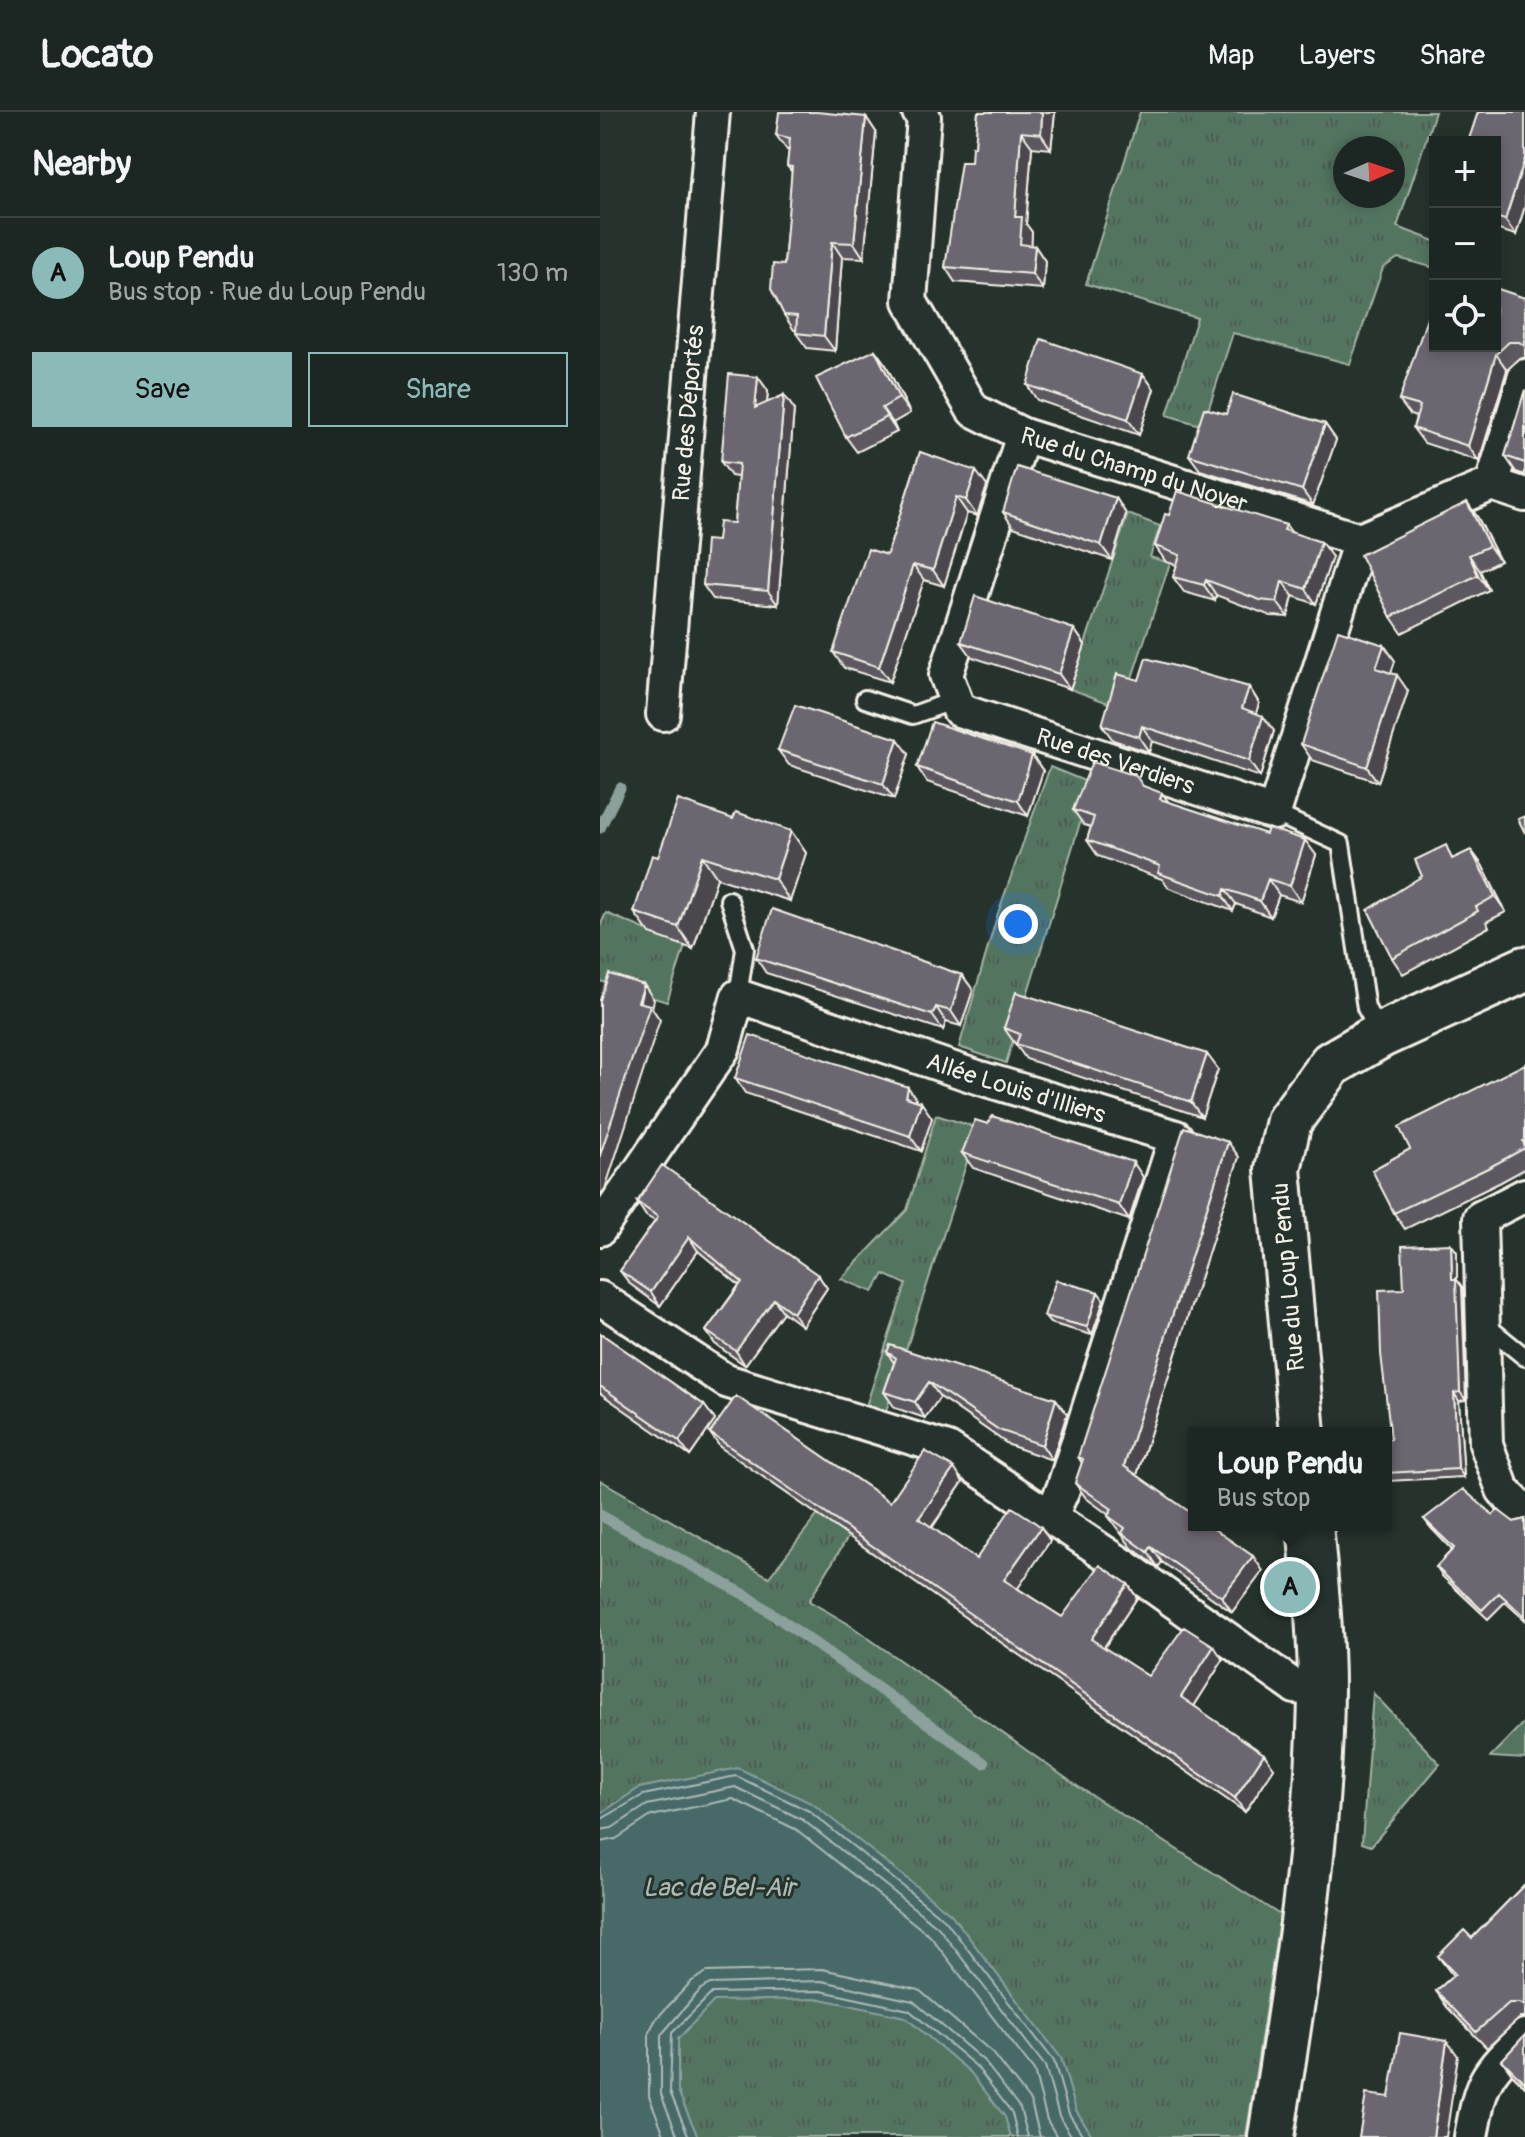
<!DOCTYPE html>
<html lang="en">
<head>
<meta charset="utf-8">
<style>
  :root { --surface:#1c2622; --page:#29322f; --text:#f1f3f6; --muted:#a0a5a5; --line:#3a4340; --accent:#8bbbb9 }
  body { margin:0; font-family:Pangolin,sans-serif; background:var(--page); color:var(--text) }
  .controls { position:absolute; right:24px; top:24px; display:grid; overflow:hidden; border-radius:0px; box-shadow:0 4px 12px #0003 }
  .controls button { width:72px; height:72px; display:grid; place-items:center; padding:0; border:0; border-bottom:2px solid var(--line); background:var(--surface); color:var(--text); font:40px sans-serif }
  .compass { position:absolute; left:733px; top:24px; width:72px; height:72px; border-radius:50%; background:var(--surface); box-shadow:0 4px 12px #0003; rotate:87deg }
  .you { position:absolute; left:418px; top:812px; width:28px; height:28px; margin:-20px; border:6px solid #fff; border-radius:50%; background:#1a73e8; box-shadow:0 0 0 12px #1a73e833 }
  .badge { display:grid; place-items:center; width:52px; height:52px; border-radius:50%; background:var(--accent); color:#111; font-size:26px; font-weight:700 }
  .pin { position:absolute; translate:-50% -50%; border:4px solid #fff; box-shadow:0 2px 8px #0006 }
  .popup { position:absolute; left:588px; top:1315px; width:204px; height:104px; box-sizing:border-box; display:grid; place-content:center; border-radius:0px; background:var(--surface); filter:drop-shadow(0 2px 6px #0005); font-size:26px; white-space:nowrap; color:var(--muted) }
  .popup b { font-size:30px; color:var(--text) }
  .popup::after { content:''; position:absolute; left:50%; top:100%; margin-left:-16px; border:16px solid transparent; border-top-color:var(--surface) }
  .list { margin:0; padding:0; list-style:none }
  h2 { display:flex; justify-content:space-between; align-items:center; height:104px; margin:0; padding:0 32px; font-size:34px }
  h2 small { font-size:26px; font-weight:400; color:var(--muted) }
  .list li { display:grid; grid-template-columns:52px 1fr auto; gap:24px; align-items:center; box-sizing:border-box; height:112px; padding:0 32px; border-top:2px solid var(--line) }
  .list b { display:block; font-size:30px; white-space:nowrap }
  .list p { margin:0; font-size:26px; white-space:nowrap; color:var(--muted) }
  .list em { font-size:26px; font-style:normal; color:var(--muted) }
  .actions { display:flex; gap:16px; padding:24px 32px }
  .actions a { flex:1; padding:18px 0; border:2px solid var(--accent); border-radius:0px; text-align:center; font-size:28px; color:var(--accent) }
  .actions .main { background:var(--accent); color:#111 }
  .icon { flex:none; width:44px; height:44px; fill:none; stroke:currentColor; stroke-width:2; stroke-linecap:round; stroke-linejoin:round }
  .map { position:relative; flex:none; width:925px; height:2025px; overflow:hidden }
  header { display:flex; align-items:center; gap:48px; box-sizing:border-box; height:112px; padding:0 40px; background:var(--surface); border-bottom:2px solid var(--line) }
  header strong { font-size:38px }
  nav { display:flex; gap:44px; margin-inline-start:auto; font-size:28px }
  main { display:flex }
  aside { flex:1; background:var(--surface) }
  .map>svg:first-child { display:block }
  .grass { fill:url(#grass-tufts); stroke:#a4b3a4; stroke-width:2; fill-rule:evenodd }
  .water { fill:#466a69; stroke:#8ca09c; stroke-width:2 }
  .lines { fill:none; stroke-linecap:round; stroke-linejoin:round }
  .shore { stroke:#aebbb5; stroke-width:2 }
  .stream { stroke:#8ca09c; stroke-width:11 }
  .lane-casing { stroke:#f4f1e8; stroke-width:22 }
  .street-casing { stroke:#f4f1e8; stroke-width:38 }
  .secondary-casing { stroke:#f4f1e8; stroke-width:50 }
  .lane { stroke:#26332d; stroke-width:16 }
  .street { stroke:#26332d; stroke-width:32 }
  .secondary { stroke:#26332d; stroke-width:44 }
  .wall { fill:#5d5860; stroke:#f4f1e8; stroke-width:2 }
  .shaded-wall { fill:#4c474e; stroke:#f4f1e8; stroke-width:2 }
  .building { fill:#6c6670; stroke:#f4f1e8; stroke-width:2 }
  .labels { text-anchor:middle; stroke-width:6; stroke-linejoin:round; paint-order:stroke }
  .street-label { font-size:24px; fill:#f4f1e8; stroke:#26332d }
  .water-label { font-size:26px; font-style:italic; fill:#aebbb5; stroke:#26332d }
</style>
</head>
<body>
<header>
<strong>Locato</strong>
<nav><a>Map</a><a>Layers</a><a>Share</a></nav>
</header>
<main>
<aside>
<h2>Nearby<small></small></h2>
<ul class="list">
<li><span class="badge">A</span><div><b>Loup Pendu</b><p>Bus stop · Rue du Loup Pendu</p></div><em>130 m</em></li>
</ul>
<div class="actions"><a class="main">Save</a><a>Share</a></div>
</aside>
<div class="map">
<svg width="925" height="2025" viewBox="0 0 925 2025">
  <defs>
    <pattern id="grass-tufts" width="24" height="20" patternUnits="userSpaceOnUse" patternTransform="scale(2)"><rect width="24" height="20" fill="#537560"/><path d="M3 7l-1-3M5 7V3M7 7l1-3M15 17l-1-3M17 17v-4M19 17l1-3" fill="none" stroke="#4e5c52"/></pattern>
  </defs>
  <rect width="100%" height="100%" fill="#26332d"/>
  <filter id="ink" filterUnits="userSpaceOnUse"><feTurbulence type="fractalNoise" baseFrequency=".0125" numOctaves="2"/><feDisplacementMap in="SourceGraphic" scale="16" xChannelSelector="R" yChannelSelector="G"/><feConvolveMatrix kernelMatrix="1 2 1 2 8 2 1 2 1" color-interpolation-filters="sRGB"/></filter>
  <g filter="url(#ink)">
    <path class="grass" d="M540,0h295l-38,115 38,14v27l-37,-10 -15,10 -33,96 -117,-31 -30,93 -36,-11 30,-97 -111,-34zM745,36h48v48h-48z
      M528,402l32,12 -10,31 20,6 -48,145 -52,-19z
      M450,655l42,17 -86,279 -47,-16 39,-134z
      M6,801l79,33 -18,56 -67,-21v-55z
      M336,1003l42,13 -92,283 -20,-5 40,-122 -22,-10 -11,18 -32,-13 66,-69z
      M0,1368l169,97 76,-97 26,19 -62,102 38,22 230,163 203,129 -34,222h-646z
      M773,1581l67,71 -69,82 -9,-3z
      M925,1609v38l-35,-2z"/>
    <path class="water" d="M138,1656l75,36 138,110 110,144 15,52 17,27h-82l-6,-20 -35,-45 -65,-55 -84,-18 -107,2 -36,38v52l20,46h-98v-323l39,-26z"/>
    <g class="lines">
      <path class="shore" d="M0,1708l43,-25 93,-19 73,35 136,109 109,141 15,53 15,23
        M0,1718l12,-2 35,-23 88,-18 68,33 135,107 107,139 14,50 13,21
        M0,1730l16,-3 35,-23 82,-17 64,31 133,106 104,135 13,49 10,17
        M65,2025l-16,-41v-64l7,-13 36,-38 15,-9 115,-3 97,21 74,63 38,49 9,35
        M78,2025l-17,-43v-59l40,-46 9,-5 112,-3 91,20 71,60 36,47 8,29
        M89,2025l-19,-45 2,-59 40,-40 109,-2 88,19 68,57 35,46 6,24"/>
      <path class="stream" d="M0,716l20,-40
        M0,1403l147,81 237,167"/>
      <defs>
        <path id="lane" d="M265,587l48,16 42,-15
          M674,701l67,31 25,164 15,27
          M129,788l16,49 -7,47
          M883,1211l42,34"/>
        <g id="street">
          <path id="s1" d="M319,0l5,5 -14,184 63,109 50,25 337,105 132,-56 33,-108"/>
          <path id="s2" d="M423,323l-77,240 13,35 315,103 86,-273"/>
          <path d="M892,372l33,11"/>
          <path id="s3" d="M63,602l50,-602"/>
          <path d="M925,1083l-45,23 6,226 17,46 22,23"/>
          <path id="s4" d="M0,1117l123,-180 15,-53 239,81 199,60 -113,352 -12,27"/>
          <path d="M0,1186l126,83 222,68 178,118 169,120 26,3"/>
          <path d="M871,2025c10,-56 13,-62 54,-101"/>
        </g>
        <path id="secondary" d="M702,1321l-24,-264 11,-48 42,-57 50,-29 144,-66
          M671,2025c23,-148 49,-298 50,-448 0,-55 -6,-109 -11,-164"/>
      </defs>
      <use href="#lane" class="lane-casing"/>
      <use href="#street" class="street-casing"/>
      <use href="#secondary" class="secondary-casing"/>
      <use href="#lane" class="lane"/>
      <use href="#street" class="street"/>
      <use href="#secondary" class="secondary"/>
    </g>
    <path class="wall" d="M378,0h77l-4,37 -19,-2 -6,77 6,8 -1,14h4l10,15 -2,28 -88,-7 -10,-15 30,-120z
      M925,0v94l-9,29 -21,-6v-87z
      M266,5l10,15 -12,126 -22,-1 -7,94 -28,-3 -11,-15v-3h-2l-10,-15v-50l8,-93 -5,-6 2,-15 -2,-1 -11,-15z
      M925,186v60h-5l-13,12 -28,91 -55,-18 -11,-15 3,-11 -6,-2 -11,-15z
      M275,238l11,15 24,48 -17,10 4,9 -40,20 -11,-15z
      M543,262l11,15 -15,46 -102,-35 -10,-15z
      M158,265l10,14 -1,12 17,-8 10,14 -16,196 -65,-6 -10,-14 31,-62 4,-46 -7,-1 -10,-14z
      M925,278v85l-9,-3 -11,-16z
      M626,302l99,10 11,16 -23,65 -113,-35 -11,-15z
      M320,340l67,34 -10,30 -10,-3 -23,73 -20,-6 -34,102 -46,-14 -11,-16 54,-97z
      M516,386l10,16 -14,46 -99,-33 -10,-15z
      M867,390l11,16 22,43 -20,10 9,19 -87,43 -11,-16z
      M569,403l117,10 6,8 40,24 -16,47 -23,-8 -5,21 -17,-1 -55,-21 -1,6 -31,-9 -11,-15 4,-12 -11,-3 -11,-16z
      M474,517l11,16 -15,44 -98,-32 -11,-15z
      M784,533l11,16 -4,12 17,18 -30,91 -66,-22 -11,-16z
      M539,568l110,7 10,16 -3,10 18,18 -14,46 -108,-36 -3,11 -36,-12 -11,-15z
      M178,638l131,4 -15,45 -105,-34z
      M432,643l11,16 -15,45 -101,-34 -10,-15z
      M543,674l25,16 148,53 -15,47 -22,-7 -8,22 -35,-13 -3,7 -64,-23 -7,-9 -64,-23 -11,-16 4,-13 -7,-2 -11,-15z
      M133,707l58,12 15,22 -16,48 -73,-23 -24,71 -43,-15 -16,-22 24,-55z
      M871,738l11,15 24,47 -20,10 3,5 -86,47 -11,-16 63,-100z
      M156,846l206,17 11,15 -12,36 -15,-4 -3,8 -177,-57z
      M404,916l214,41 -16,48 -176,-58z
      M925,952v105l-24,13 -96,47 -11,-16 16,-64z
      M135,966l183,23 14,17 -11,33 -176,-58z
      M362,1041l181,24 -14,43 -156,-52z
      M639,1045l-102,318 126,96 -31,41 -70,-50 -4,5 -26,-19 -24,-32 1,-1 -23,-17 -11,-15 7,-20 -4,-6z
      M37,1090l181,73 9,13 -25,38 -19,-14 -38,53 -30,-21 -9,-13 33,-46 -41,-34 -38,55 -30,-22 -10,-13 35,-50 -9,-5z
      M851,1132l6,8v28l5,7 4,113 -7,1 5,76 -77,4 -1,-42h5l13,-150z
      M504,1188l-12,35 -42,-12 -6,-7z
      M0,1221l104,72 11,15 -25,36 -90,-63z
      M287,1240l169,47 11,15 -15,46 -43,-15 -69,-48 -15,21 -30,-10 -11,-16 10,-29z
      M110,1321l180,69 73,-20 -31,46 44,31 65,-32 9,14 -33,47 45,29 66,-33 9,14 -33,50 44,28 75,-16 -29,46 80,62 -29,44 -525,-365z
      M893,1403l21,7 11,-3v101l-20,-18 -17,17 -46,-43 -6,-9 16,-17 -21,-22 -7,-9z
      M925,1772v134h-5l-33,30 -40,-41 -11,-16 17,-15 -15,-20 34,-18z
      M925,1923v52l-12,-12 -11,-15z"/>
    <path class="shaded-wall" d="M442,0h13l-4,37 -10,-15z
      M266,5l10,15 -12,126 -10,-15z
      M421,20l11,15 -6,77 6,8 -1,27 -11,-15 -5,-27z
      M925,46v48l-9,29 -11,-15z
      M232,130l10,15 -7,94 -11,-15z
      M435,134l10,15 -2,28 -11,-15z
      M275,238l11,15 24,48 -11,-15z
      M896,242l11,16 -28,91 -11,-15z
      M543,262l11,15 -15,46 -11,-16z
      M158,265l10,14 -3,32 -10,-15z
      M184,283l10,14 -16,196 -10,-14z
      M282,296l11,15 4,9 -10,-15z
      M725,312l11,16 -23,65 -11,-15z
      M376,359l11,15 -10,30 -11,-16z
      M356,385l11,16 -23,73 -11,-16z
      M516,386l10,16 -14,46 -11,-15z
      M867,390l11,16 22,43 -11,-15z
      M721,430l11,15 -16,47 -10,-15z
      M869,443l11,16 9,19 -11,-15z
      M313,453l11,15 -34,102 -11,-15z
      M606,468l10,15 -1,6 -11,-16z
      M682,469l11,15 -5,21 -11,-15z
      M474,517l11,16 -15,44 -11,-15z
      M784,533l11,16 -8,23 -11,-16z
      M797,563l11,16 -30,91 -11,-15z
      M649,575l10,16 -6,21 -11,-16z
      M663,604l11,15 -14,46 -11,-16z
      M542,614l10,15 -3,11 -10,-15z
      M298,627l11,15 -15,45 -11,-15z
      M432,643l11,16 -15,45 -10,-15z
      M562,681l11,15 -13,-9z
      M191,719l15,22 -16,48 -15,-22z
      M705,728l11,15 -15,47 -11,-16z
      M871,738l11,15 24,47 -11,-16z
      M102,744l15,22 -24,71 -15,-22z
      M668,767l11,16 -8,22 -11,-16z
      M625,777l11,15 -3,7 -10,-15z
      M362,863l11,15 -12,36 -10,-15z
      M44,873l10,15 -2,8 8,12 -55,169 -5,6v-40z
      M336,895l10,15 -3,8 -11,-15z
      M607,942l11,15 -16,48 -11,-15z
      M308,975l11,16 -13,-6z
      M321,990l11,16 -11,33 -11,-15z
      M628,1030l11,15 -104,324 -11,-15z
      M533,1050l10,15 -14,43 -10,-15z
      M89,1125l9,14 -38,55 -9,-14z
      M851,1132l6,8v28l5,7 4,113 -6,-8 -8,-113z
      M218,1163l9,13 -25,38 -9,-13z
      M498,1180l6,8 -12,35 -5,-8z
      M174,1187l9,13 -38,53 -9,-14z
      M329,1270l11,15 -15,21 -10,-16z
      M854,1281l5,8 5,76 -6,-8z
      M456,1287l11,15 -15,46 -10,-15z
      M104,1293l11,15 -25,36 -11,-15z
      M354,1356l9,14 -35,50 -9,-14z
      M441,1415l9,14 -36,53 -10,-14z
      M551,1435l11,15 -4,5 -10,-15z
      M653,1444l10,15 -31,41 -10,-15z
      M528,1472l9,14 -37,55 -9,-14z
      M614,1534l9,14 -32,51 -10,-14z
      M664,1642l10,14 -29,44 -10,-14z
      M847,1929l11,15 -12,81h-13z"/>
    <path class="building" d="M179,0h38l49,5 -12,126 -22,-1 -8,94 -28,-3 1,-17 -13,-1 -13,-26 2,-25 11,1 8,-98 -5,-1 3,-28 -14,-3z
      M378,0h64l-1,22 -20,-2 -6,85h7l-2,27 15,2 -3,28 -87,-7 16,-105h10l1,-16 3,1z
      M878,0h47v46l-20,62 -10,-3v-75h-27z
      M895,176l30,10v48l-6,-4h-10l-13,12 -28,92 -55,-18 7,-22 -21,-6 36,-105v51h60z
      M441,227l102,35 -15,45 -101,-34z
      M275,238l24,48 -17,10 5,9 -41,20 -30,-59z
      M129,262l29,3 -3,31 29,-13 -16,196 -65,-6 3,-45 11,1 2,-19 15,1 5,-59 -18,-2z
      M925,278v73l-20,-7z
      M633,282l92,30 -23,66 -113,-35 15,-47 22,6z
      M320,340l56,19 -10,29 -10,-3 -23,73 -20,-5 -34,102 -46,-15 35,-103 19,6z
      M417,355l99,31 -15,47 -98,-33z
      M577,379l109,34 -2,5 37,12 -15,47 -24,-8 -5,21 -17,-2 -54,-20 -2,5 -31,-8 7,-22 -25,-9 10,-32 4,1z
      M867,390l22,44 -20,9 9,20 -87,42 -31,-62z
      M375,484l99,33 -15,45 -98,-32z
      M738,518l46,15 -8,23 21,7 -30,92 -66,-23z
      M546,546l103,29 -7,21 21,8 -14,45 -107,-35 -3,11 -37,-12 15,-51 22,6z
      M195,593l103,34 -15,45 -105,-34z
      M332,610l100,33 -14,46 -101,-34z
      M492,650l44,14 7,10 19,7 -2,6 106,35 2,-6 37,12 -15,46 -22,-7 -8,22 -35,-12 -2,7 -65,-23 2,-7 -73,-26 7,-23 -21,-7z
      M78,688l55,19 3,-7 55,19 -16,48 -73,-23 -24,71 -44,-15 18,-57 6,2z
      M925,704v17l-7,-14z
      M846,733l6,14 19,-9 24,46 -19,11 2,4 -86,47 -24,-48 54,-34 -7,-16z
      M172,797l190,66 -11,36 -15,-4 -4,8 -176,-57z
      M9,862l35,11 -6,17 12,3 -50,150v-155z
      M416,880l191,62 -16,48 -175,-58 4,-10 -16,-6z
      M150,923l158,52 -2,10 15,5 -11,34 -175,-58z
      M925,952v76l-2,1 2,7 -35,19 -96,46 -22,-43 38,-21 -11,-22z
      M392,1004l141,46 -14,43 -157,-52 13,-33 13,4z
      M584,1015l44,15 -104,324 70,49v10h14l45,31 -31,41 -71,-50 -3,5 -26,-19 3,-5 -17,-12 4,-7 -37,-26 8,-24 -5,-2z
      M62,1053l156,110 -25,38 -19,-14 -38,52 -30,-20 36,-49 -53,-45 -38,55 -31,-21 38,-54 -21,-15z
      M851,1132l1,35h4l4,113 -6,1 4,76 -72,4v-34h5l-10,-85 -2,-64 25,-1 -2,-43z
      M456,1168l42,12 -11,35 -43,-11z
      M0,1221l104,72 -25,36 -79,-55z
      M290,1233l166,54 -14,46 -43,-15 -70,-48 -14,20 -31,-10 12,-34 -9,-6z
      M136,1284l154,106 35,-51 29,17 -35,50 57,41 36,-52 17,11 12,9 -37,53 58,37 38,-52 6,4 22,15 -37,55 57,37 36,-49 30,19 -33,51 83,57 -29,44 -525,-365z
      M863,1377l30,26 5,-5 16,12 11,-3v98l-26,-24 -17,17 -46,-43 18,-19 -30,-29z
      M925,1772v122l-5,-3h-11l-33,29 -40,-41 19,-17 -17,-18 26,-26 8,8z
      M800,1921l47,8 -14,96h-74l7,-43 23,3z
      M925,1923v48l-23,-23z"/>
  </g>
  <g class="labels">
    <g class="street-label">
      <text dy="8" stroke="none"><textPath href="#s3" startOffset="302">Rue des Déportés</textPath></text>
      <text dy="8" stroke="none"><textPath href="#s1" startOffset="490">Rue du Champ du Noyer</textPath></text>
      <text dy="8" stroke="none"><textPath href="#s2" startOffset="454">Rue des Verdiers</textPath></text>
      <text dy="8" stroke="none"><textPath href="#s4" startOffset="566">Allée Louis d'Illiers</textPath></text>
      <text transform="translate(688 1165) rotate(-95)" y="8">Rue du Loup Pendu</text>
    </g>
    <g class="water-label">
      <text x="119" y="1784">Lac de Bel-Air</text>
    </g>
  </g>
</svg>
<div class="controls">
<button>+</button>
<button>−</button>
<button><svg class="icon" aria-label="locate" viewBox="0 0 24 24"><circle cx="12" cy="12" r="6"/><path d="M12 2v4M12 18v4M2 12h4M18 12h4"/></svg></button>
</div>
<svg class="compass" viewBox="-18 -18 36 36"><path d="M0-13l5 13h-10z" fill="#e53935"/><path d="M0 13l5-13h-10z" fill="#a0a5a5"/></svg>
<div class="you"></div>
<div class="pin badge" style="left:690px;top:1475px">A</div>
<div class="popup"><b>Loup Pendu</b>Bus stop</div>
</div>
</main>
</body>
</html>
